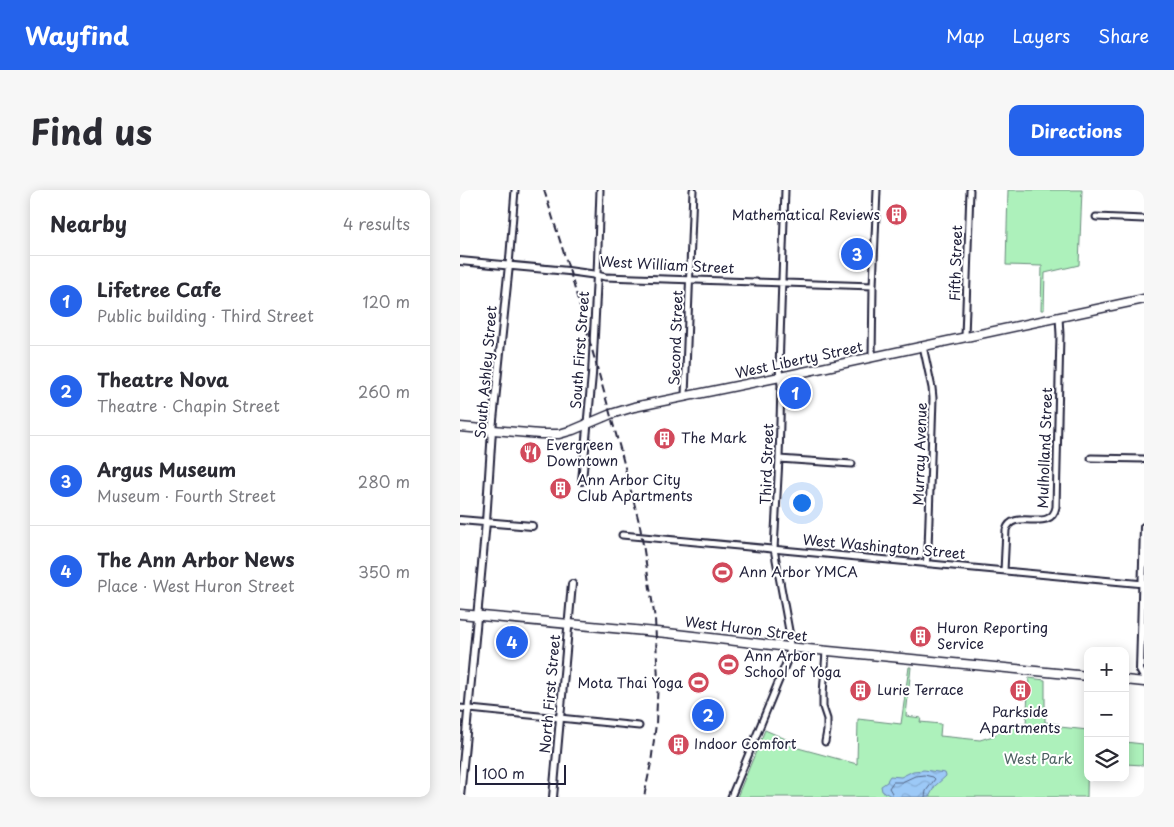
<!DOCTYPE html>
<html lang="en">
<head>
<meta charset="utf-8">
<style>
  :root { --surface:#fff; --page:#f7f7f7; --text:#2b2b33; --muted:#7c7c81; --line:#e1e1e2; --accent:#2563eb }
  body { margin:0; font-family:"Playpen Sans",sans-serif; background:var(--page); color:var(--text) }
  .controls { position:absolute; right:15px; bottom:15px; display:grid; overflow:hidden; border-radius:10px; box-shadow:0 2px 12px #0003 }
  .controls button { width:45px; height:45px; display:grid; place-items:center; padding:0; border:0; border-bottom:1px solid var(--line); background:var(--surface); color:var(--text); font:25px sans-serif }
  .scale { position:absolute; left:15px; bottom:12px; width:91px; box-sizing:border-box; padding-left:5px; border:2px solid #22223b; border-top:0; font-size:14px; line-height:18px; white-space:nowrap; color:#22223b; -webkit-text-stroke:4px #fff; paint-order:stroke }
  .you { position:absolute; left:341px; top:312px; width:18px; height:18px; margin:-12px; border:4px solid #fff; border-radius:50%; background:#1a73e8; box-shadow:0 0 0 8px #1a73e833 }
  .badge { display:grid; place-items:center; width:32px; height:32px; border-radius:50%; background:var(--accent); color:#fff; font-size:16px; font-weight:700 }
  .pin { position:absolute; translate:-50% -50%; border:2px solid #fff; box-shadow:0 1px 5px #0006 }
  .list { margin:0; padding:0; list-style:none }
  h2 { display:flex; justify-content:space-between; align-items:center; height:65px; margin:0; padding:0 20px; font-size:21px }
  h2 small { font-size:16px; font-weight:400; color:var(--muted) }
  .list li { display:grid; grid-template-columns:32px 1fr auto; gap:15px; align-items:center; box-sizing:border-box; height:90px; padding:0 20px; border-top:1px solid var(--line) }
  .list b { display:block; font-size:19px; white-space:nowrap }
  .list p { margin:0; font-size:16px; white-space:nowrap; color:var(--muted) }
  .list em { font-size:16px; font-style:normal; color:var(--muted) }
  .icon { flex:none; width:28px; height:28px; fill:none; stroke:currentColor; stroke-width:2; stroke-linecap:round; stroke-linejoin:round }
  .map { position:relative; flex:none; width:684px; height:607px; overflow:hidden; border-radius:10px }
  header { display:flex; align-items:center; gap:30px; box-sizing:border-box; height:70px; padding:0 25px; background:var(--accent); color:#fff }
  header strong { font-size:24px }
  nav { display:flex; gap:28px; margin-inline-start:auto; font-size:18px }
  .intro { display:flex; align-items:center; justify-content:space-between; box-sizing:border-box; height:120px; padding:0 30px }
  h1 { margin:0; font-size:35px }
  .button { padding:12px 22px; border-radius:10px; background:var(--accent); color:#fff; font-size:18px; font-weight:700 }
  main { display:flex; gap:30px; padding:0 30px }
  aside { flex:1; background:var(--surface); border-radius:10px; box-shadow:0 2px 12px #0003 }
  .map>svg:first-child { display:block }
  .green { fill:#adf1bb; stroke:#688a7b }
  .water { fill:url(#water-waves); stroke:#6b86ac }
  .lines { fill:none; stroke-linecap:round; stroke-linejoin:round }
  .shore { stroke:#536586; stroke-width:1 }
  .minor-casing { stroke:#22223b; stroke-width:9 }
  .tertiary-casing { stroke:#22223b; stroke-width:10 }
  .secondary-casing { stroke:#22223b; stroke-width:11 }
  .primary-casing { stroke:#22223b; stroke-width:11 }
  .minor { stroke:#fff; stroke-width:5 }
  .tertiary { stroke:#fff; stroke-width:6 }
  .secondary { stroke:#fff; stroke-width:8 }
  .primary { stroke:#fff; stroke-width:8 }
  .rail { stroke:#22223b; stroke-width:2; stroke-dasharray:8 4; stroke-linecap:butt }
  .labels { text-anchor:middle; stroke-width:4; stroke-linejoin:round; paint-order:stroke }
  .poi-label { font-size:14px; fill:#22223b; stroke:#fff; text-anchor:start }
  .street-label { font-size:14px; fill:#22223b; stroke:#fff }
  .park-label { font-size:14px; fill:#4c6061; stroke:#fff }
</style>
</head>
<body>
<header>
<strong>Wayfind</strong>
<nav><a>Map</a><a>Layers</a><a>Share</a></nav>
</header>
<div class="intro"><h1>Find us</h1><a class="button">Directions</a></div>
<main>
<aside>
<h2>Nearby<small>4 results</small></h2>
<ul class="list">
<li><span class="badge">1</span><div><b>Lifetree Cafe</b><p>Public building · Third Street</p></div><em>120 m</em></li>
<li><span class="badge">2</span><div><b>Theatre Nova</b><p>Theatre · Chapin Street</p></div><em>260 m</em></li>
<li><span class="badge">3</span><div><b>Argus Museum</b><p>Museum · Fourth Street</p></div><em>280 m</em></li>
<li><span class="badge">4</span><div><b>The Ann Arbor News</b><p>Place · West Huron Street</p></div><em>350 m</em></li>
</ul>
</aside>
<div class="map">
<svg width="684" height="607" viewBox="0 0 684 607">
  <defs>
    <pattern id="water-waves" width="16" height="10" patternUnits="userSpaceOnUse" patternTransform="scale(1.25)"><rect width="16" height="10" fill="#9cc9f7"/><path d="M0 5q4-4 8 0t8 0" fill="none" stroke="#86acd5"/></pattern>
  </defs>
  <rect width="100%" height="100%" fill="#fff"/>
  <filter id="ink" filterUnits="userSpaceOnUse"><feTurbulence type="fractalNoise" baseFrequency=".02" numOctaves="2"/><feDisplacementMap in="SourceGraphic" scale="10" xChannelSelector="R" yChannelSelector="G"/><feConvolveMatrix kernelMatrix="1 2 1 2 8 2 1 2 1" color-interpolation-filters="sRGB"/></filter>
  <g filter="url(#ink)">
    <path class="green" d="M548,0h74l-3,75 -34,8 -1,37h-3l1,-44 -36,-1z
      M449,477h2l-5,49 15,2 -1,4 21,2 -1,12 40,4 13,-4 16,-9 1,-3h16l3,-46 16,2v42l14,2 1,3 28,3 -1,67h-350l28,-67 23,10 -1,5 70,19 1,-45 43,5z
      M665,552l18,2v21l-18,-1z"/>
    <path class="water" d="M464,580l21,3 1,3 -11,10 -6,11h-36l-11,-6 -1,-5 6,-4 1,-3 2,-3 11,1 12,-6z"/>
    <g class="lines">
      <path class="shore" d="M433,607l-1,-4 -3,-5 4,-6h9l13,-6 9,-1 9,2 2,2 -9,12 -1,6"/>
      <defs>
        <path id="minor" d="M140,0l-3,85 8,2 268,9
          M636,27l48,2
          M49,75l6,-75
          M505,147l5,-147
          M463,156l9,42 1,10 -5,151 -2,15
          M412,167l1,-71 4,-96
          M225,206l8,-206
          M631,268l53,1
          M319,269l73,5
          M162,345l522,49
          M544,381l2,-41c7,-23 45,4 50,-23l4,-172 -1,-18
          M0,518l179,18
          M365,552l2,-11v-12l-4,-12v-13l3,-43
          M271,607l58,-141 1,-20 -16,-87 5,-90 2,-74 -2,-16 6,-179"/>
        <path id="tertiary" d="M0,71l108,10 29,4 -5,100 -10,106
          M0,330l72,6
          M684,337l-4,143 4,7
          M0,607l26,-275 6,-92 17,-165
          M93,607l19,-213"/>
        <path id="secondary" d="M0,237l80,7h19l14,-4 38,-16 23,-7 146,-30 364,-78"/>
        <path id="primary" d="M0,424l207,19 130,15 291,28
          M665,490l19,2"/>
      </defs>
      <use href="#minor" class="minor-casing"/>
      <use href="#tertiary" class="tertiary-casing"/>
      <use href="#secondary" class="secondary-casing"/>
      <use href="#primary" class="primary-casing"/>
      <use href="#minor" class="minor"/>
      <use href="#tertiary" class="tertiary"/>
      <use href="#secondary" class="secondary"/>
      <use href="#primary" class="primary"/>
      <path class="rail" d="M84,0l28,89 49,173 19,74 15,93 3,61 -2,44 -5,39 -7,34"/>
    </g>
  </g>
  <defs>
    <symbol id="building-disc" viewBox="-11 -11 22 22"><circle r="9.5" fill="#d1495b" stroke="#fff"/><path d="M-4-6H4V6H1V3H-1V6H-4ZM-2.5-4.3h1.7v1.8h-1.7ZM.8-4.3h1.7v1.8H.8ZM-2.5-1h1.7V.8h-1.7ZM.8-1h1.7V.8H.8Z" fill="#fff"/></symbol>
    <symbol id="restaurant-disc" viewBox="-11 -11 22 22"><circle r="9.5" fill="#d1495b" stroke="#fff"/><path d="M-5-6h1v4h1v-4h1v4h1v-4h1v5L-1.5 .5V6h-2V.5L-5-1ZM5-6V6H3V1.5H1.5Q1.5-4 5-6Z" fill="#fff"/></symbol>
    <symbol id="stadium-disc" viewBox="-11 -11 22 22"><circle r="9.5" fill="#d1495b" stroke="#fff"/><path d="M0-5a6.5 5 0 1 0 0 10a6.5 5 0 1 0 0-10ZM-3.5-1.8h7v3.6h-7Z" fill="#fff"/></symbol>
  </defs>
  <g fill-rule="evenodd">
    <use href="#building-disc" x="424" y="12" width="25" height="25"/>
    <use href="#building-disc" x="192" y="236" width="25" height="25"/>
    <use href="#restaurant-disc" x="58" y="250" width="25" height="25"/>
    <use href="#building-disc" x="88" y="286" width="25" height="25"/>
    <use href="#stadium-disc" x="250" y="370" width="25" height="25"/>
    <use href="#building-disc" x="448" y="434" width="25" height="25"/>
    <use href="#stadium-disc" x="256" y="462" width="25" height="25"/>
    <use href="#stadium-disc" x="226" y="480" width="25" height="25"/>
    <use href="#building-disc" x="388" y="488" width="25" height="25"/>
    <use href="#building-disc" x="548" y="488" width="25" height="25"/>
    <use href="#building-disc" x="206" y="542" width="25" height="25"/>
  </g>
  <g class="labels">
    <g class="poi-label">
      <text x="420" y="30" text-anchor="end">Mathematical Reviews</text>
      <text x="221" y="253">The Mark</text>
      <text x="86" y="260">Evergreen<tspan x="86" dy="16">Downtown</tspan></text>
      <text x="117" y="295">Ann Arbor City<tspan x="117" dy="16">Club Apartments</tspan></text>
      <text x="279" y="387">Ann Arbor YMCA</text>
      <text x="477" y="443">Huron Reporting<tspan x="477" dy="16">Service</tspan></text>
      <text x="284" y="471">Ann Arbor<tspan x="284" dy="16">School of Yoga</tspan></text>
      <text x="223" y="498" text-anchor="end">Mota Thai Yoga</text>
      <text x="417" y="505">Lurie Terrace</text>
      <text x="560" y="527" text-anchor="middle">Parkside<tspan x="560" dy="16">Apartments</tspan></text>
      <text x="234" y="559">Indoor Comfort</text>
    </g>
    <g class="street-label">
      <text transform="translate(496 73) rotate(-88)" y="5">Fifth Street</text>
      <text transform="translate(207 75) rotate(3)" y="5">West William Street</text>
      <text transform="translate(216 148) rotate(-88)" y="5">Second Street</text>
      <text transform="translate(120 160) rotate(-86)" y="5">South First Street</text>
      <text transform="translate(339 170) rotate(-12)" y="5">West Liberty Street</text>
      <text transform="translate(26 182) rotate(-85)" y="5">South Ashley Street</text>
      <text transform="translate(585 258) rotate(-88)" y="5">Mulholland Street</text>
      <text transform="translate(460 264) rotate(-88)" y="5">Murray Avenue</text>
      <text transform="translate(307 274) rotate(-88)" y="5">Third Street</text>
      <text transform="translate(424 357) rotate(5)" y="5">West Washington Street</text>
      <text transform="translate(286 439) rotate(7)" y="5">West Huron Street</text>
      <text transform="translate(90 504) rotate(-85)" y="5">North First Street</text>
    </g>
    <g class="park-label">
      <text x="578" y="574">West Park</text>
    </g>
  </g>
</svg>
<div class="controls">
<button>+</button>
<button>−</button>
<button><svg class="icon" aria-label="layers" viewBox="0 0 24 24"><path d="M12 4l9 5-9 5-9-5zM3 14l9 5 9-5"/></svg></button>
</div>
<div class="scale">100 m</div>
<div class="you"></div>
<div class="pin badge" style="left:335px;top:203px">1</div>
<div class="pin badge" style="left:248px;top:525px">2</div>
<div class="pin badge" style="left:397px;top:64px">3</div>
<div class="pin badge" style="left:52px;top:452px">4</div>
</div>
</main>
</body>
</html>
